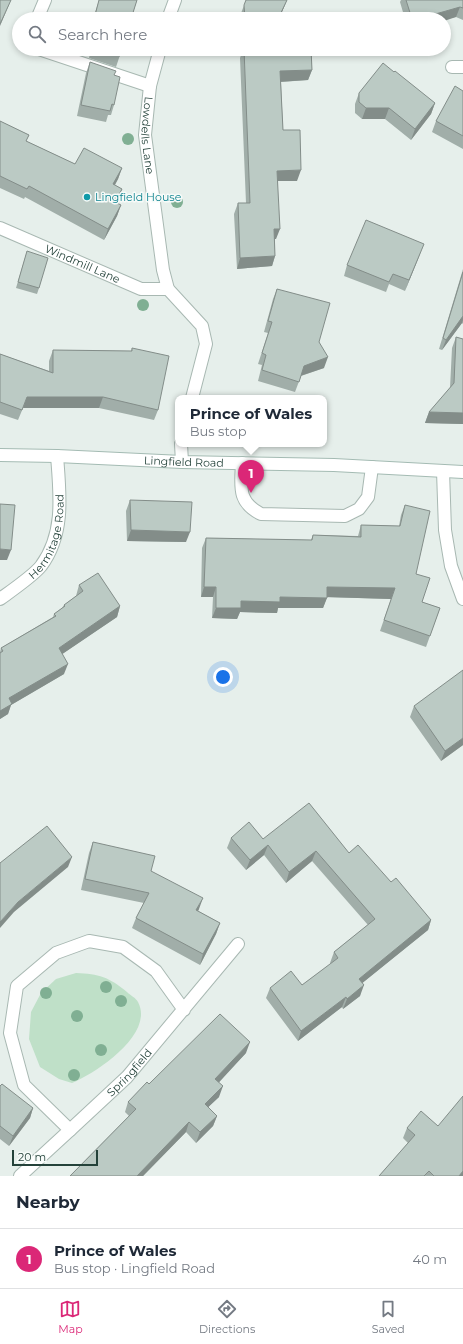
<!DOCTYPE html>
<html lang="en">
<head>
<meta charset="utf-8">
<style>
  :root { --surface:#fff; --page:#f2f2f3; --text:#1f2937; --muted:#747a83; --line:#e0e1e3; --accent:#db2777 }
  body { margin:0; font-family:Montserrat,sans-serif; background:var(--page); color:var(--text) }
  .scale { position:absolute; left:12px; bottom:10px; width:86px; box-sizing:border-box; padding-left:4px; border:2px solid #24423a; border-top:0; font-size:11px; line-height:14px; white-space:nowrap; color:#24423a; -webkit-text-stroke:3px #f7fbf9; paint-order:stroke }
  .you { position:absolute; left:223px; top:677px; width:14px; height:14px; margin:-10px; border:3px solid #fff; border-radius:50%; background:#1a73e8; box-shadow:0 0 0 6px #1a73e833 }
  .badge { display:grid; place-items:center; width:26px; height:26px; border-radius:50%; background:var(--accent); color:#fff; font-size:13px; font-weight:700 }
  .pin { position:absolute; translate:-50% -33px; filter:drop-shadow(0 1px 2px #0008) }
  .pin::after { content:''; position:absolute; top:21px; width:14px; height:12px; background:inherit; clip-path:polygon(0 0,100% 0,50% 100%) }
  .popup { position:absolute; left:175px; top:395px; width:152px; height:52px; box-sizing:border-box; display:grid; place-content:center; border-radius:8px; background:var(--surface); filter:drop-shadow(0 1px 3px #0005); font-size:13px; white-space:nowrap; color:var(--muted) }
  .popup b { font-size:15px; color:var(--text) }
  .popup::after { content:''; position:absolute; left:50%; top:100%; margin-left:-8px; border:8px solid transparent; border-top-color:var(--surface) }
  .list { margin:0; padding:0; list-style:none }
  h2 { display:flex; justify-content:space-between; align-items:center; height:52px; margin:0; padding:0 16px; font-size:17px }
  h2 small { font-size:13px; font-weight:400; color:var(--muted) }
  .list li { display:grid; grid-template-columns:26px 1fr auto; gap:12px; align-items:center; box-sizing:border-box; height:60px; padding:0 16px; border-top:1px solid var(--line) }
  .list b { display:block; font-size:15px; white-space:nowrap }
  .list p { margin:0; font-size:13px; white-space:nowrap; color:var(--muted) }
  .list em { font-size:13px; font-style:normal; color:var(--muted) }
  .icon { flex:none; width:22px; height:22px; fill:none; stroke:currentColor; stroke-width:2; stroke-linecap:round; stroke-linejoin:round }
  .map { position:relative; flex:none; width:463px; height:1176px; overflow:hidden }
  .search { position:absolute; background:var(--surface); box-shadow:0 2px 6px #0003; left:12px; right:12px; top:12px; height:44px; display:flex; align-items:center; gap:10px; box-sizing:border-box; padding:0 14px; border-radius:22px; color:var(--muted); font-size:15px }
  .sheet { height:112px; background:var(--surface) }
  nav { display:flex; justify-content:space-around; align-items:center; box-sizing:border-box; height:56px; border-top:1px solid var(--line); background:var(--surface); font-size:11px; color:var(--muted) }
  nav a { display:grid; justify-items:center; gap:2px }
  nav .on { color:var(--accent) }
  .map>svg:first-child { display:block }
  .green { fill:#bfe0c8 }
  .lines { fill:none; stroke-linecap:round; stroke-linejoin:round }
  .lane-casing { stroke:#a8b8b2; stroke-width:14 }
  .street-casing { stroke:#a8b8b2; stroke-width:14 }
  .secondary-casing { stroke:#a4bbb3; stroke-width:14 }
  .lane { stroke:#fff; stroke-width:12 }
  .street { stroke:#fff; stroke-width:12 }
  .secondary { stroke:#fff; stroke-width:12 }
  .tree { fill:#80af93 }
  .wall { fill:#a1aea9 }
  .shaded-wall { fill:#838d89 }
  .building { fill:#bbcac4; stroke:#838d89 }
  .culture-dot { fill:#0f9aa8; stroke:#f7fbf9; stroke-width:1.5 }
  .labels { text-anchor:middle; stroke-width:3; stroke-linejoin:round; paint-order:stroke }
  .street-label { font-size:11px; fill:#24423a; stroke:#f7fbf9 }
  .culture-label { font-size:11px; fill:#0d838f; stroke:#f7fbf9; text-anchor:start }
</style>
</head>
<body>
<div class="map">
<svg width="463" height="1176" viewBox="0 0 463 1176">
  <rect width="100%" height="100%" fill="#e6efeb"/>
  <path class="green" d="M76,973c23,1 33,4 51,19 3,3 9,6 11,10 17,32 -42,71 -66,81l-13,-4 -19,-12 -11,-28 2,-27 10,-19 15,-14z"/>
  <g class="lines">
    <defs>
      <path id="lane" d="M242,463c-1,23 -5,39 19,51l84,2 14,-7 9,-12 4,-30"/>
      <g id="street">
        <path d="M37,19l8,-19"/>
        <path d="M168,19l7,-19"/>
        <path d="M39,49l111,37"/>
        <path id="s1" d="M160,49l-10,37 -5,49 18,135 5,19 34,37 4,18 -14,54"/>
        <path d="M452,67h11"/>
        <path id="s2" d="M0,228l141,61h27"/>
        <path d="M181,444l1,18"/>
        <path d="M443,471l2,59 6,36 12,33"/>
        <path id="s3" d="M0,599c11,-8 33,-23 41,-33 24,-32 19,-72 16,-110"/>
        <path id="s4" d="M184,1010l-28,-39 -33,-24 -34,-6 -33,12 -39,33 -7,47 14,52 46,45 57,-53 111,-133"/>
        <path d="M20,1176l50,-46"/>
      </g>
      <g id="secondary">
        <path id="s5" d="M0,455l57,1 125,6 152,3 129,7"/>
      </g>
    </defs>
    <use href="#lane" class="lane-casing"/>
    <use href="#street" class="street-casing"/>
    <use href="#secondary" class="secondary-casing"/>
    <use href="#lane" class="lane"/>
    <use href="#street" class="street"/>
    <use href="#secondary" class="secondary"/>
  </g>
  <g class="tree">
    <circle cx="128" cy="139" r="6"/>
    <circle cx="177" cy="202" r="6"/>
    <circle cx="143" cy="305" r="6"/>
    <circle cx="106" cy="987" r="6"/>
    <circle cx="46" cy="993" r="6"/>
    <circle cx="121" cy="1001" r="6"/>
    <circle cx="77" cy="1016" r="6"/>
    <circle cx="101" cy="1050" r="6"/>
    <circle cx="74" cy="1075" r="6"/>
  </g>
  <path class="wall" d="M99,0h38l-6,19h-38z
    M246,0h41l-8,19h-39v-3z
    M401,0h62v20l-7,-3 -12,2h-39l-5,-17z
    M91,49h31l-6,18 -27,-9z
    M243,49h68l1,21 -4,10 -27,2 2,48 14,51h-19l-2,58h-1v17l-3,10 -35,3 -3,-55 4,-11h8l-6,-145z
    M90,62l24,13v30l-3,10h-3l-2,7 -29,-6 9,-43z
    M463,91v58l-31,-17 4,-11z
    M359,93l76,10 -4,11 -20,26 -26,-21h-23l-7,-6v-9z
    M0,121l29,14 -3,6 49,23 47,4 -4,11 -3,6 7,4 -5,14 4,2 -4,11 -13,24 -79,-43 -1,2 -24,-11z
    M27,251l12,37 -2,6 -21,-6z
    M420,254l-15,37 -16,-7 -3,8 -42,-16 3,-11z
    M463,269v55l-1,-1 -20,27 -3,-1z
    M277,289l42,53 5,26 -23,8 -6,16 -37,-11 4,-16 -4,-1 10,-31 -4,-1 9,-33z
    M456,337l7,87 -38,-1 4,-11 21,-24 2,-40z
    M132,348l26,62 -4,10 -55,-12h-76l-5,12 -18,-6v-60l49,17v-10l4,-11 78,1z
    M130,500l56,42 -59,-1 -1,-30z
    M405,505l11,69 6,28 18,6 -14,39 -46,-16 11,-32 -64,-2 -4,11h-45l-1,5 -37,-1 -3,7 -25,-1 1,-21h-12l1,-49 4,-10 105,2 2,-5 45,1 3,-11 38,1 2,-11z
    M79,585l41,21 -3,11 -55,37 2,20 -53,31 -3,9 -8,5v-67l1,-4 52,-31 1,-3 8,-6 2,-3 12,-9z
    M414,706l49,39 -22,16 -31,-44z
    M231,838l32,1 86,14 42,29 40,38 -3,10 -66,53 -2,13 -17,13 -1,-2 -44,34 -32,-43 4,-10 32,-3 29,-21 -1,-1 4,-11 34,-27 -56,-64 -26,22 -22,-28 -18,15 -19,-22z
    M93,842l58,29 48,38 -1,2 22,12 -4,11 -16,31 -68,-37 4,-10 8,-15 -63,-13 8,-37z
    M246,1053l-28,29 1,15 -11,10 9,9 -4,10 -17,17 -10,-11 -43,44h-73l59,-60 -4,-4 3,-10 21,-18z
    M0,1086l33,22 -3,10 -21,28 -9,-7z
    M438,1126l25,50h-84l29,-33 -5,-5 4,-10z"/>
  <path class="shaded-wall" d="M11,0l-11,26v-2z
    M287,0l-8,19h-1z
    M460,7l-4,10 -12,4v-2h-26z
    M312,70l-4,10 -31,2 3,-11z
    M435,103l-4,11 -20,26 4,-11z
    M366,108h23l-4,11h-23z
    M122,168l-4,11 -9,16 4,-11z
    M301,170l-4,11h-24l4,-10z
    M122,189l-4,11 -6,13 3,-11z
    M121,205l-4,11 -13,24 4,-11z
    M274,229h6l-4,10h-6z
    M424,244l-4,10 -15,37 4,-11z
    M275,256l-3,10 -35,3 3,-11z
    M463,316v4l-1,3 -20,27 4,-10z
    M328,357l-4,11 -24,8 4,-10z
    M27,397h76l-4,11h-76z
    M429,412l34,1v11l-38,-1z
    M131,530l59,2 -4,10 -59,-1z
    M0,549l11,1 -4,10h-7z
    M204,587h12l-3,10h-12z
    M327,587l68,1 -4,11 -67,-2z
    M280,597l47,1 -4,10h-45l-1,5 -37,-1 -3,7 -25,-1 4,-10 25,-7z
    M120,606l-3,11 -62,42 4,-11z
    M68,664l-4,10 -53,31 -3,9 -8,5v-8l9,-13z
    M463,738v7l-22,16 4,-10z
    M268,845l-4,10 -18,15 4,-10z
    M316,851l-4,10 -26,22 3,-11z
    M72,857l-4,10 -54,45 -14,16v-6l18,-20z
    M203,898l-4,11 -7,12 4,-11z
    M431,920l-3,10 -73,59 4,-10z
    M220,923l-4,11 -16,31 3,-11z
    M364,985l-4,11 -17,13 4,-10z
    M346,997l-4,10 -44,34 3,-10z
    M250,1042l-4,11 -34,37 3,-11z
    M223,1086l-4,11 -18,17 4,-10z
    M33,1108l-3,10 -21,28 4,-10z
    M217,1116l-4,10 -17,17 4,-11z
    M189,1122l-3,10 -43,44h-6z
    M463,1171v5h-4z"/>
  <path class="building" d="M0,0h11l-11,24z
    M99,0h38l-6,19h-37z
    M246,0h41l-9,19h-33l-1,-14z
    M406,0h57v8l-3,-1 -42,12h-6z
    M99,49h23l-2,7z
    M244,49h67l1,21 -32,1 3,59h17l1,40 -24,1 3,58h-6l1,27 -35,2 -2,-55h12z
    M90,62l26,9 -2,4 6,2 -6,28 -2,-1 -2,7 -29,-6z
    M383,63l11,9 1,-1 40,32 -20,26 -26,-21h-23l-7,-6v-9z
    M455,86l8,5v45l-27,-15z
    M0,121l29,14 -3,6 49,23 9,-16 38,20 -9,16 9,5 -7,13 6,3 -13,24 -79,-43 -2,3 -27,-13z
    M366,220l58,24 -15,36 -16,-6 -4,8 -42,-17z
    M27,251l21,7 -9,30 -21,-6z
    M463,272v44l-17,24 -3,-2z
    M277,289l53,14 -11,39 9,15 -24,9 -5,16 -37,-12 4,-15 -4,-2 10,-31 -4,-1z
    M456,337l7,2v74l-34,-1 25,-29z
    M132,348l37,8 -11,54 -55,-13h-76l-5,13 -22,-8v-48l53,19v-23l79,1z
    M130,500l62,2 -2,30 -59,-2z
    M0,504l15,1 -4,45 -11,-1z
    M405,505l25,6 -14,63 14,4 -8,24 18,6 -10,28 -46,-16 11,-32 -68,-1v11l-47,-1v5l-39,-1v7h-25v-21h-12l2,-49 106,2 1,-5 48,2v-12l39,1z
    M98,573l22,33 -61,42 9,16 -59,34 3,6 -12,7v-58l3,-2 -2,-3 55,-32 -2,-2 11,-8 -1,-1 19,-14 -4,-6z
    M463,670v68l-18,13 -31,-45z
    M309,803l40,50 9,-8 33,37 5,-4 35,42 -72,59 5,6 -17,14 -1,-2 -45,34 -31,-43 21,-17 11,14 36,-27 -4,-6 41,-33 -59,-68 -27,21 -21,-27 -18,15 -19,-22 18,-16 14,17z
    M47,826l25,31 -54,45 -18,20v-59z
    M93,842l62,14 -4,15 52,27 -7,12 24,13 -17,31 -67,-36 13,-25 -64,-14z
    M220,1014l30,28 -35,37 8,7 -18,18 12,12 -17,16 -11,-10 -52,54h-67l66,-67 -8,-7 19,-20 2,2z
    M2,1084l31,24 -20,28 -13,-10v-40z
    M463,1096v75l-4,5h-25l-5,-5 -5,5h-45l36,-41 -8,-7 14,-17 17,15z"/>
  <circle class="culture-dot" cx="87" cy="197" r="4"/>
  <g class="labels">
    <g class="street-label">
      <text dy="4" stroke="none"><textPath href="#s1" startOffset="88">Lowdells Lane</textPath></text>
      <text dy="4" stroke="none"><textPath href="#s2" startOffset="90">Windmill Lane</textPath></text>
      <text dy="4" stroke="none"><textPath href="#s5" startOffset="184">Lingfield Road</textPath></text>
      <text dy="4" stroke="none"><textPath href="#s3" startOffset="83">Hermitage Road</textPath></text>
      <text dy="4" stroke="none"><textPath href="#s4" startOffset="458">Springfield</textPath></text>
    </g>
    <g class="culture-label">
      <text x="95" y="201">Lingfield House</text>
    </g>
  </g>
</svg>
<div class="scale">20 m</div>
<div class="you"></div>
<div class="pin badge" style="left:251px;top:493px">1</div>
<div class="popup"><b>Prince of Wales</b>Bus stop</div>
<div class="search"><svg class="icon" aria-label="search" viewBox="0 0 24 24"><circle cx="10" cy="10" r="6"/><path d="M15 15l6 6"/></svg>Search here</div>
</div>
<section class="sheet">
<h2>Nearby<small></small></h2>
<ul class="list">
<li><span class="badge">1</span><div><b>Prince of Wales</b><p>Bus stop · Lingfield Road</p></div><em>40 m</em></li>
</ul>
</section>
<nav>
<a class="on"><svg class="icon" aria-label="map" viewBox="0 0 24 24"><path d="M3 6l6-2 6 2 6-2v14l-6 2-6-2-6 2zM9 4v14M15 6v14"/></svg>Map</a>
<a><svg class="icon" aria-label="directions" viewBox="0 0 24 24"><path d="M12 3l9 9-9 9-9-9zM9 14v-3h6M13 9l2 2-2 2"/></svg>Directions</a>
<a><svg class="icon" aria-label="saved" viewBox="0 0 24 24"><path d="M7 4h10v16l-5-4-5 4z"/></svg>Saved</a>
</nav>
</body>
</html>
